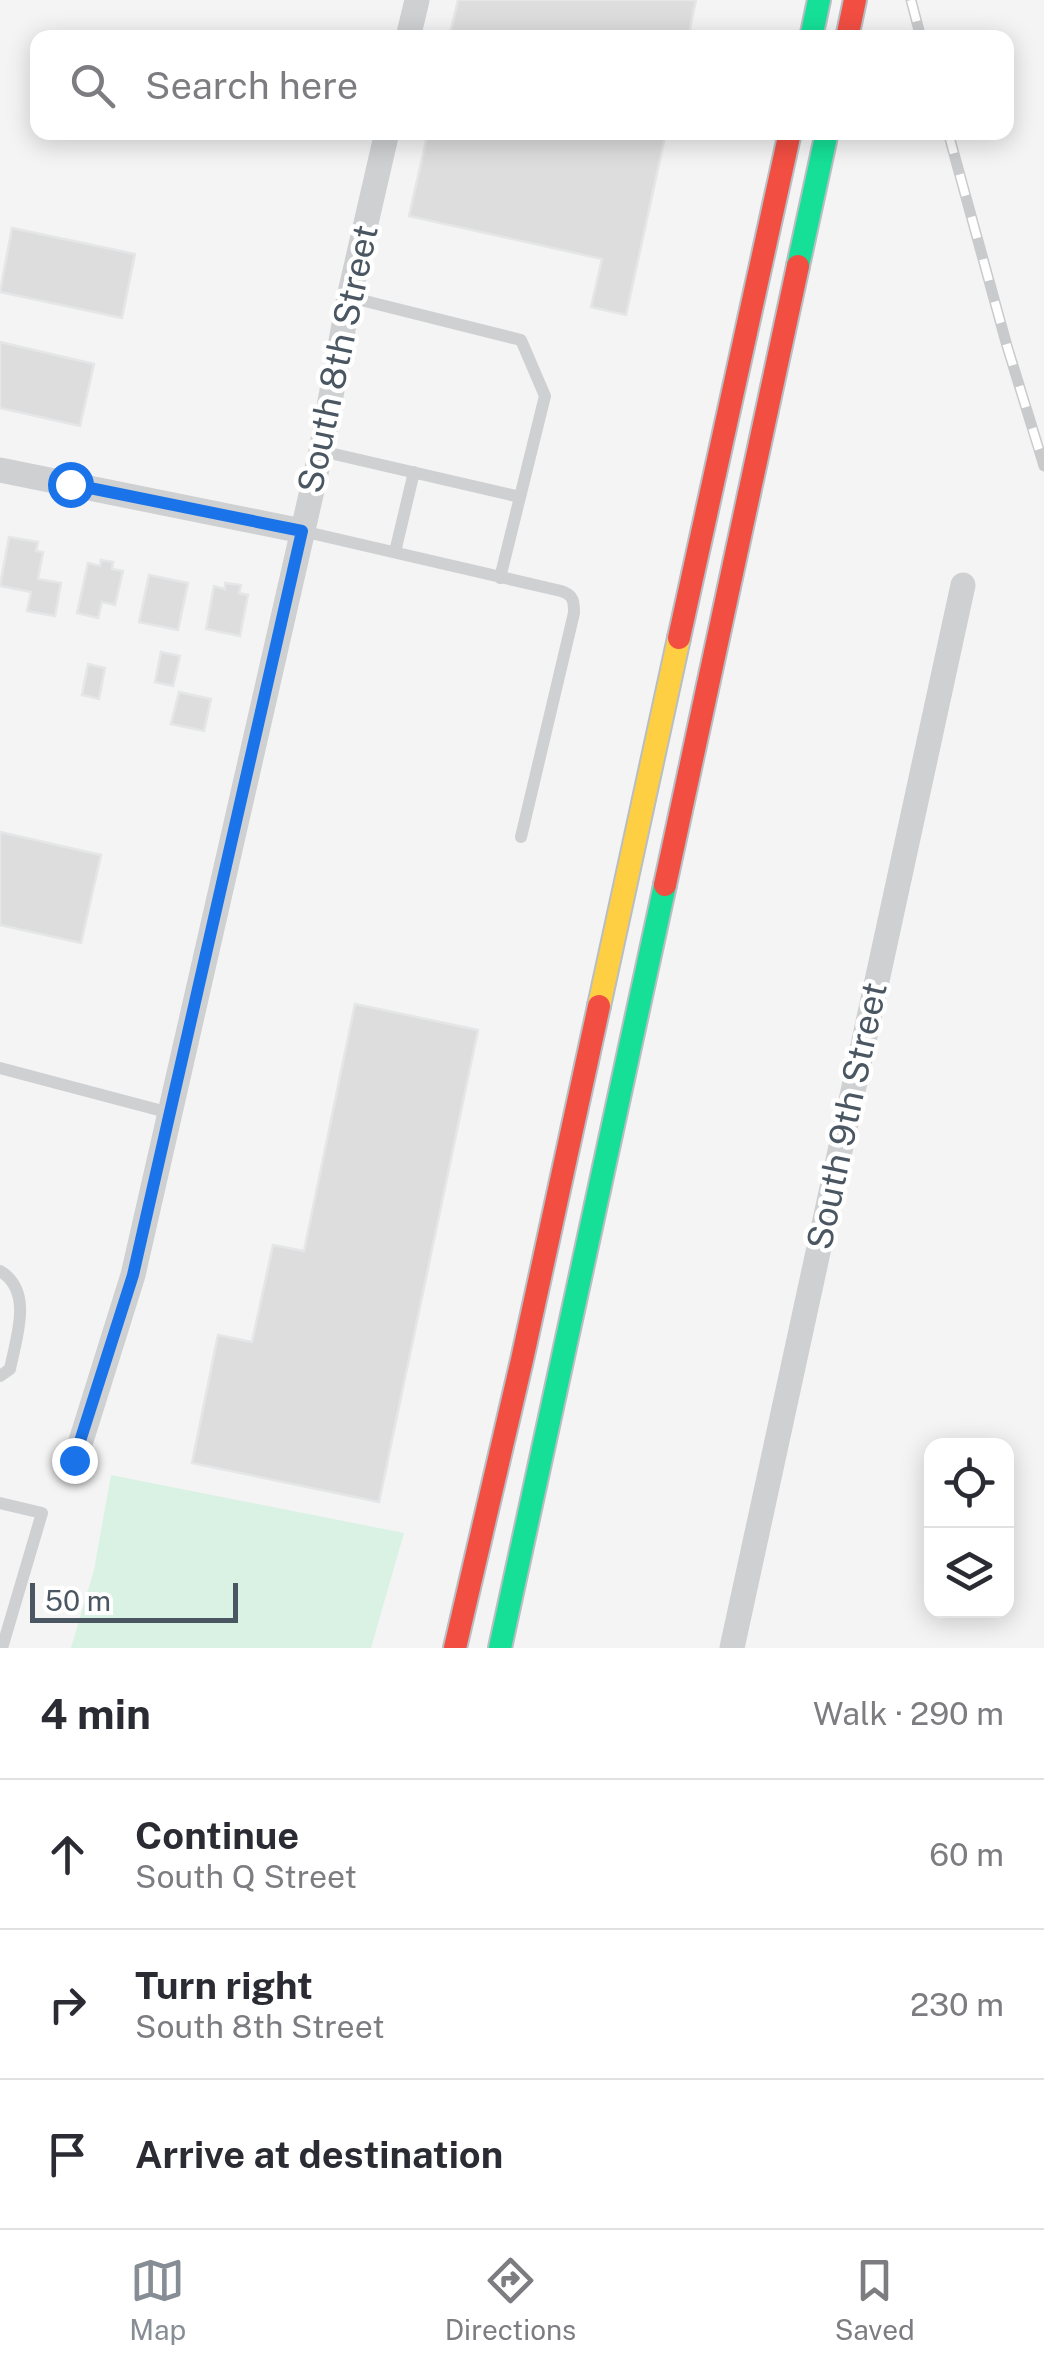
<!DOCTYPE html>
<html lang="en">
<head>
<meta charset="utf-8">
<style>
  :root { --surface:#fff; --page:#f2f2f3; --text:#2b2b33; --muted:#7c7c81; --line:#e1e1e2; --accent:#868d94 }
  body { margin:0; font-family:"Public Sans",sans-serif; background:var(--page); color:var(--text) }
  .controls { position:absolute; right:30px; bottom:30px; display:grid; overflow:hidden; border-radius:20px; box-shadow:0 5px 25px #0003 }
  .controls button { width:90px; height:90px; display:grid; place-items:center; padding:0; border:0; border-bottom:2px solid var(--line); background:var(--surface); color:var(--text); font:50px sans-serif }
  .scale { position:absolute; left:30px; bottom:25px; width:208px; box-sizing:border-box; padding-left:10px; border:5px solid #4a5661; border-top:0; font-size:28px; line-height:35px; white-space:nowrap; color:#4a5661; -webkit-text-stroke:8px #fff; paint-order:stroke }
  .stop { position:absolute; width:30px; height:30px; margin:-22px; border:8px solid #1a73e8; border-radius:50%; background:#fff }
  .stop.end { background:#1a73e8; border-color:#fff; box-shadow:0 2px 10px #0008 }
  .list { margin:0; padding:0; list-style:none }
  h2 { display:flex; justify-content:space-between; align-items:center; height:130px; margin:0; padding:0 40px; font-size:42px }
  h2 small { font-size:32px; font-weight:400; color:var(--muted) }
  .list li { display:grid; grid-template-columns:65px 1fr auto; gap:30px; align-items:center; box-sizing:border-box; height:150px; padding:0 40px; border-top:2px solid var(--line) }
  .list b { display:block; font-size:38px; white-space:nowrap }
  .list p { margin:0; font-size:32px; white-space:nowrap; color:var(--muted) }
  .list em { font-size:32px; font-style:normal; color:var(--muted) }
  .icon { flex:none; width:55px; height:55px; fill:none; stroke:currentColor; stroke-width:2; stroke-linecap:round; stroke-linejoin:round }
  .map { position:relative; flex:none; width:1044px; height:1648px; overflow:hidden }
  .search { position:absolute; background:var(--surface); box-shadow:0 5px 25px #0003; left:30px; right:30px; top:30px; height:110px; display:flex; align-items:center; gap:25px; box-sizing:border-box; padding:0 35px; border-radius:20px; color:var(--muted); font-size:38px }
  .sheet { height:580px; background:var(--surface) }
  nav { display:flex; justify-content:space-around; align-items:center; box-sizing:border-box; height:140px; border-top:2px solid var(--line); background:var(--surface); font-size:28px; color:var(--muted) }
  nav a { display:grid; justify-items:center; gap:5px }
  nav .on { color:var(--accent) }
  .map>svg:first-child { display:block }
  .green { fill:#d9f2e3 }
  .building { fill:#ddddde; stroke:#e5e6e7; stroke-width:2.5 }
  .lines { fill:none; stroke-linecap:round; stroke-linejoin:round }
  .fast-casing { stroke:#b9bec3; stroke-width:26 }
  .slow-casing { stroke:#b9bec3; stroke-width:26 }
  .jam-casing { stroke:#b9bec3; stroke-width:26 }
  .lane { stroke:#ced0d2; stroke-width:12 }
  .street { stroke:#ced0d2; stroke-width:25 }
  .fast { stroke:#16e098; stroke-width:22 }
  .slow { stroke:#ffcf43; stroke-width:22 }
  .jam { stroke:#f24e42; stroke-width:22 }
  .rail-casing { stroke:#c9cacc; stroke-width:11 }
  .rail { stroke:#fff; stroke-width:8; stroke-dasharray:22; stroke-linecap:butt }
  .route { stroke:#1a73e8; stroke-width:12 }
  .labels { text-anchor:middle; stroke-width:9; stroke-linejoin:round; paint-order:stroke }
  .street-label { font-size:35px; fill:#4a5661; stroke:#fff }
</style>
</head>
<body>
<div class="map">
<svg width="1044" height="1648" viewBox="0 0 1044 1648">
  <rect width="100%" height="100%" fill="#f4f4f4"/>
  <path class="green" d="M111,1475l293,58 -33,115h-300l23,-78z"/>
  <path class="building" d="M458,0h238l-8,38h-239z
    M428,132h238l-40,183 -35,-8 11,-48 -193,-43z
    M12,228l123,26 -13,64 -122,-26z
    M0,342l94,22 -14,62 -80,-18z
    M9,537l29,5 -2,9 7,1 -5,27 23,4 -6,33 -28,-5 4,-19 -31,-6z
    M101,560l12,2 -1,7 11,2 -8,34 -13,-3 -4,16 -21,-5 11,-50 12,3z
    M149,575l39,8 -10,47 -39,-8z
    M225,583l16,2 -2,8 9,2 -8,41 -34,-7 8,-43 11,3z
    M161,652l19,4 -7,30 -18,-4z
    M88,664l17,4 -6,31 -17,-4z
    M179,692l32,7 -7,32 -33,-7z
    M0,832l101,23 -20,88 -81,-18z
    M355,1004l123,26 -99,472 -187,-39 26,-128 34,7 21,-97 31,6z"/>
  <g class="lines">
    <defs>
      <path id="fast" d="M811,38l8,-38
        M798,266l29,-134
        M500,1648l165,-763"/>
      <path id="slow" d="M599,1006l80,-368"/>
      <path id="jam" d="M847,38l8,-38
        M679,638l111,-506
        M665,885l133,-619
        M455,1648l67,-288 77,-354"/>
    </defs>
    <use href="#fast" class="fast-casing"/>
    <use href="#slow" class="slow-casing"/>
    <use href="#jam" class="jam-casing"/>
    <path class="lane" d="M349,297l172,43 24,56 -45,182
      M321,451l199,46
      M302,531l259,60c13,4 13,11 13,22l-53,224
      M395,552l19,-80
      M0,1068l170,45
      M0,1271c34,20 16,67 10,98l-10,7
      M0,1503l42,10 -40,135"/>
    <path class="street" d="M408,38l9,-38
      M0,470l302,61
      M75,1460l58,-185 188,-824 28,-154 38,-165
      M732,1648l231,-1063"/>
    <use href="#fast" class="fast"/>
    <use href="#slow" class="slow"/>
    <use href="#jam" class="jam"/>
    <defs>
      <path id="rail" d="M911,0l10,38
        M948,132l59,214 37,120"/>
    </defs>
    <use href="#rail" class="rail-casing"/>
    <use href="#rail" class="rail"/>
  </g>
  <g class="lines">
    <path class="route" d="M70,484l232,47 -169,744 -59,185"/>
  </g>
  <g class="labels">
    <g class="street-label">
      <text transform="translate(338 359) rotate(-78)" y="12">South 8th Street</text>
      <text transform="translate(847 1116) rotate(-78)" y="12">South 9th Street</text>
    </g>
  </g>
</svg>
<div class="controls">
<button><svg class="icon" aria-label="locate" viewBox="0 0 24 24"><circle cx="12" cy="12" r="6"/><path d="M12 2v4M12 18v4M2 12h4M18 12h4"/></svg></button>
<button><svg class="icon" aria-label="layers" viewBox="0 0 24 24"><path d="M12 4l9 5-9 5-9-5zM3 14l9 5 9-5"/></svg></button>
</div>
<div class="scale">50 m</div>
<div class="stop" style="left:70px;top:484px"></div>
<div class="stop end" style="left:74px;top:1460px"></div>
<div class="search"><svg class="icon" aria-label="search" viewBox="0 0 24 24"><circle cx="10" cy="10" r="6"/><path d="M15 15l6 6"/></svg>Search here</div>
</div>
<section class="sheet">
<h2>4 min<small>Walk · 290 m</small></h2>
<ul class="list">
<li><svg class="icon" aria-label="ahead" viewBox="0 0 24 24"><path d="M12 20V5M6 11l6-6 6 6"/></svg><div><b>Continue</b><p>South Q Street</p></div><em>60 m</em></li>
<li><svg class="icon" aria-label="right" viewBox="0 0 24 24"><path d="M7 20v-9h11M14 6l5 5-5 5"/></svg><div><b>Turn right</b><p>South 8th Street</p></div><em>230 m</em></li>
<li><svg class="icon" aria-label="arrive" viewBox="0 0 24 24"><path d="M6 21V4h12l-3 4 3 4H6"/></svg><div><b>Arrive at destination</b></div></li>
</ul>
</section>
<nav>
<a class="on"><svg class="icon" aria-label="map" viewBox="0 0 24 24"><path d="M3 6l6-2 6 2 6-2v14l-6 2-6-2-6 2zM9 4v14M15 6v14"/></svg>Map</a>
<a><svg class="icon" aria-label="directions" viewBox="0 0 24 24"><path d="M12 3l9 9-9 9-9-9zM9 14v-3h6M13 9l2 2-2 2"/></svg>Directions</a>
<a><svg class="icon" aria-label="saved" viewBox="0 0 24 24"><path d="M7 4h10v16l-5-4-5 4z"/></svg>Saved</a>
</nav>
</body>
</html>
